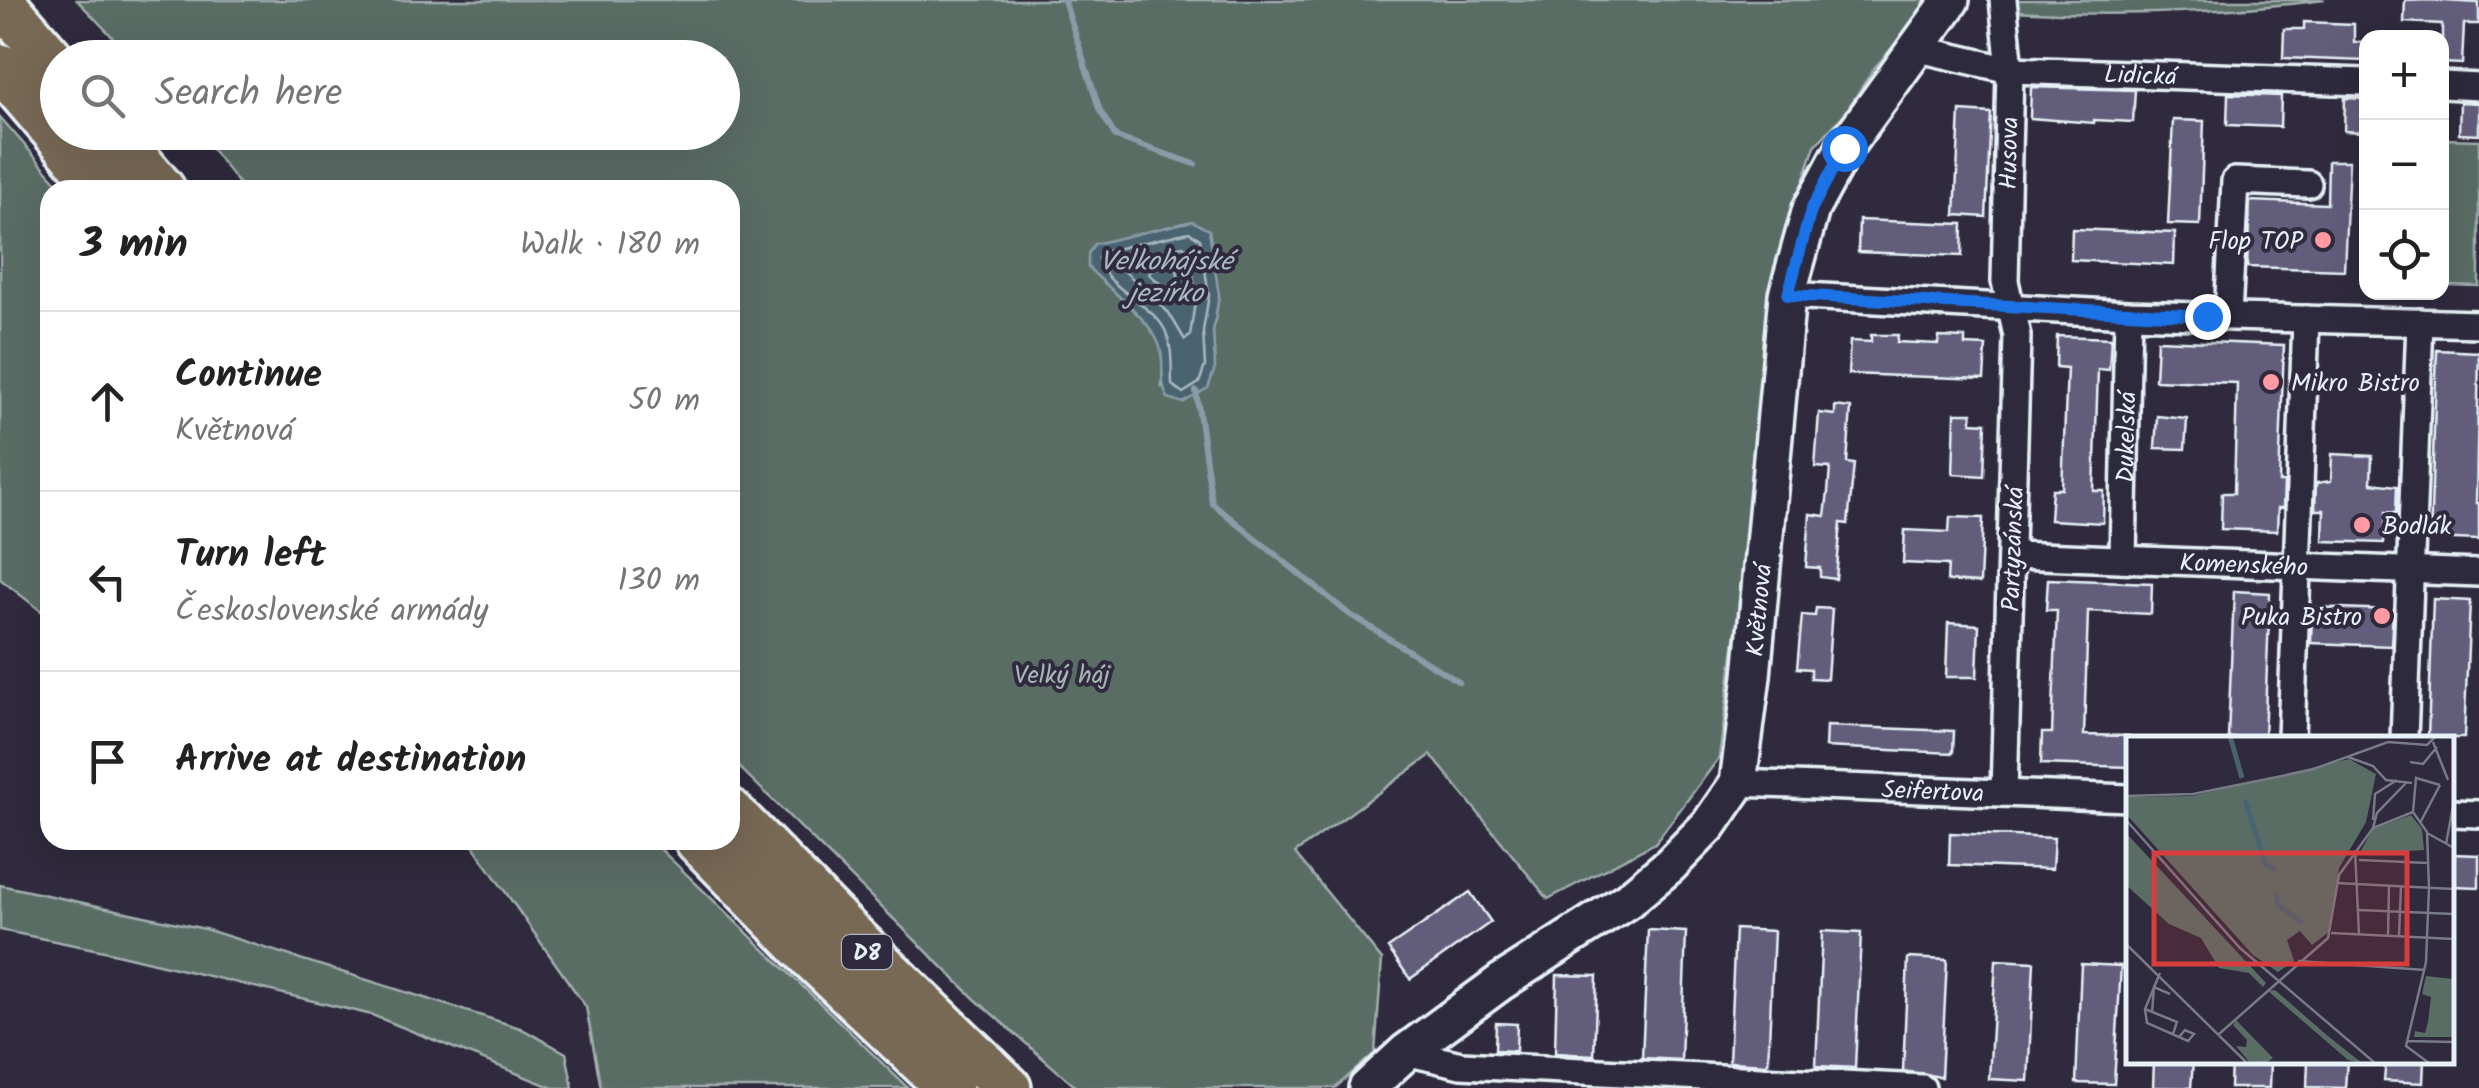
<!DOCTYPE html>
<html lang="en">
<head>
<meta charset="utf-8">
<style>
  :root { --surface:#fff; --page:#f2f2f2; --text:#222; --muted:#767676; --line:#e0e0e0 }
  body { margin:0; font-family:Kalam,sans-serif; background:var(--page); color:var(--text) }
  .controls { position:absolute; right:30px; top:30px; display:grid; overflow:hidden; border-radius:20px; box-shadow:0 10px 40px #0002 }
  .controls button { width:90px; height:90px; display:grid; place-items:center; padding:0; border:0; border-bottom:2px solid var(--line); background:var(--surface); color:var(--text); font:50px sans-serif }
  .stop { position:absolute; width:30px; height:30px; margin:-22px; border:8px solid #1a73e8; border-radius:50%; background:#fff }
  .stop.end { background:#1a73e8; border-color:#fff; box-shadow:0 2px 10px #0008 }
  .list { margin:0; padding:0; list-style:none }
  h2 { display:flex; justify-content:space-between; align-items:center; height:130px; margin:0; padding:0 40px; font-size:42px }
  h2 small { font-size:32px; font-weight:400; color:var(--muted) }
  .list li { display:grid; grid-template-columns:65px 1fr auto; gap:30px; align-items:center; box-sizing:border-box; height:180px; padding:0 40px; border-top:2px solid var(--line) }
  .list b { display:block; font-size:38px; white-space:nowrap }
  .list p { margin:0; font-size:32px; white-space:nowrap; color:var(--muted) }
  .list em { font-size:32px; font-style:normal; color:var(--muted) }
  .icon { flex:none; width:55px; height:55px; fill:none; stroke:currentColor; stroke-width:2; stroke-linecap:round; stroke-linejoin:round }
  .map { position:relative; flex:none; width:2479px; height:1088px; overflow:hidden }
  .search { position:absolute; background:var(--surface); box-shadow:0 10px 40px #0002; left:40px; top:40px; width:700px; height:110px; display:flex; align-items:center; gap:25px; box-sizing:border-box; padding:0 35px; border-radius:55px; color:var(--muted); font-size:38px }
  .panel { position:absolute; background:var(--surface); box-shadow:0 10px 40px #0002; left:40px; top:180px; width:700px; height:670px; border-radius:30px }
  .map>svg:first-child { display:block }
  .green { fill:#5a6d65; stroke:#a1afae; stroke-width:2.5; fill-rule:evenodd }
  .water { fill:#4a6371; stroke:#899ca7; stroke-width:2.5 }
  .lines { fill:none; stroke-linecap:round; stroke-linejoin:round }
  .shore { stroke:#a9b8c2; stroke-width:2.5 }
  .stream { stroke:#899ca7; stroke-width:6 }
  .building { fill:#645d7b; stroke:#e8f1f8; stroke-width:2.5 }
  .street-casing { stroke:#e8f1f8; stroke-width:32 }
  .secondary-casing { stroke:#e8f1f8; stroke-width:42 }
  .highway-casing { stroke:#e8f1f8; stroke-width:52 }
  .street { stroke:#2f2a3d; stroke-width:25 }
  .secondary { stroke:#2f2a3d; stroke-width:35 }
  .highway { stroke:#786954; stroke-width:45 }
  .route { stroke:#1a73e8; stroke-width:12 }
  .poi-dot { fill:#ff9aa2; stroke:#2f2a3d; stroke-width:4 }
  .labels { text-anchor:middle; stroke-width:8; stroke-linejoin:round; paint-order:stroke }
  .shield { fill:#2f2a3d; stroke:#b0b5c0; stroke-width:2.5 }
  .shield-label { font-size:22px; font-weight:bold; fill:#e8f1f8 }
  .street-label { font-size:25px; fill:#e8f1f8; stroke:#2f2a3d }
  .poi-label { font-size:25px; fill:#e8f1f8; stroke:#2f2a3d; text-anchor:end }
  .park-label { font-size:25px; fill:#a8b6b6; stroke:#2f2a3d }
  .water-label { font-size:28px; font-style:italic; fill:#a9b8c2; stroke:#2f2a3d }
  .inset-river { fill:none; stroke:#4a6371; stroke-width:5 }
  .inset-road { fill:none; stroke:#797a88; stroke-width:2.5 }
  .view { fill:#d83c3d; fill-opacity:0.15; stroke:#d83c3d; stroke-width:5 }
  .inset-edge { fill:none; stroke:#e8f1f8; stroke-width:5 }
</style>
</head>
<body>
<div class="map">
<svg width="2479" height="1088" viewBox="0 0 2479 1088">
  <rect width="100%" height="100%" fill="#2f2a3d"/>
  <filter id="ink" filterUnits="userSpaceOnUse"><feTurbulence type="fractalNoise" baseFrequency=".01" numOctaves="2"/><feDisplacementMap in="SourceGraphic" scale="20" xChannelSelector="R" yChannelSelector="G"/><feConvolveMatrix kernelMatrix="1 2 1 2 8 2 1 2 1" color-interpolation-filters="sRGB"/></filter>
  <g filter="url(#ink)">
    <path class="green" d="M77,0h1860l-62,67 -30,46 -30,33 -38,113 -29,284 -29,215 -64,85 -107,56 -117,-144 -136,98 87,107 -7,93 -40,35h-258l-102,-89 -245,-241v-568h-486l-45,-57 523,-1v-74l-590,-1zM1089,254l130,41 -6,37 2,36 -53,19c0,-13 2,-28 -2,-41 -8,-26 -52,-57 -72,-79z
      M2019,0h306c-104,13 -208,17 -313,11z
      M0,117l64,73h-14v428l-50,-39z
      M2442,139l37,1v146l-37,-1z
      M469,840h182l257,248h-307l-15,-81z
      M0,885l205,44 315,99 46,25 7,35h-20l-181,-73 -268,-64 -104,-21z"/>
    <path class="water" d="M1192,221l17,9 10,65 -6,37 2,36 -7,20 -25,15 -15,-5c-10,-17 -2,-36 -9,-54 -10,-26 -50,-55 -71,-77v-13l6,-10z"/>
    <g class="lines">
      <path class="shore" d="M1189,232l11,7 9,56 -6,36 2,35 -6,17 -16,10 -11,-8c-1,-21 2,-45 -12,-63 -17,-22 -55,-36 -62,-64l4,-6z
        M1183,246l6,4 7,45 -6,41 -5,4 -16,-27 -51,-48 4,-5z
        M1171,264l6,3 3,24 -4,6 -27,-23 3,-5z"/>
      <path class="stream" d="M1064,0l36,111 16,26 79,27
        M1196,391l16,112 137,111 110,68"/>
    </g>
    <path class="building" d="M2428,0l51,3v21h-15l-2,40 -20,-1v-39l-38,-2 1,-21z
      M2304,22l50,2v18h12v19l-83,-3 1,-29h20z
      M2031,87l104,3 -2,32 -39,-2v3l-64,-5z
      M2228,94l53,2 -1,31 -53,-2z
      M2345,98l21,1v33l-22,-1z
      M2460,102l19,1v32l-20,-1z
      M1960,111l31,2 -5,104 -31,-2z
      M2173,120l31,1 -4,104 -32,-1z
      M2328,161h21l-5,109 -97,-3 3,-66 77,3z
      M1859,220l104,4 -1,32 -104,-4z
      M2072,229l103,4 -1,32 -103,-5z
      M1871,335h27l-1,7 41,2 1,-7 26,1v7l21,1 -2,33 -136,-5 2,-33 21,1z
      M2057,336l54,2 -2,32 -11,-1 -4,122h10l-1,32 -53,-3 2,-31h10l5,-121 -11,-1z
      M2157,340l127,5 -5,137h5l-1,26h-5l-1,23 -56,-2 1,-36h12l3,-110 -82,-3z
      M2437,350l42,2 -3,151h3v37l-49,-2z
      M1835,406l16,2 -4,55 7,1 -6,60 -7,-1 -5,56 -16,-2v-9l-14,-1 4,-53 15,2 3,-24 2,-24 -15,-1 4,-54 16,2z
      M1955,413h17v9l14,1 -2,53 -31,-2z
      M2157,416l30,3 -2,30 -30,-1z
      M2332,454l40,2 -1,27 26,3 -1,27 -10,-1 -2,31 -61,-2 1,-31h-9l1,-27 15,-2z
      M1950,517l33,1 -3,65 -33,-2 1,-16 -45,-2 2,-33 44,2z
      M2048,579l104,4 -1,31 -63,-3 -4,124 45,1v31l-88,-3 1,-31h10l5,-123h-11z
      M2234,591l36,2 -6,145h-36z
      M2433,599l37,2 -6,137h-36z
      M2312,607l81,3 -2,36 -80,-3z
      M1816,608l16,1 -5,70 -16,-1v-9l-14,-1 5,-53 13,1z
      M1948,623l31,2 -2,52h-31z
      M1826,726l128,5 -1,22 -128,-6z
      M1950,833l104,5 -2,31 -103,-4z
      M2452,854l27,1v32l-27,-1z
      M1470,892l21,30 -81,57 -22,-31z
      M1735,929l39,2 -6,133 -39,-2z
      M1648,930l38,2 -5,128 -39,-2z
      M1822,931l39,2 -6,135 -39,-2z
      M1908,958l39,2 -6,117 -38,-6z
      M1996,960l38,2 -6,119 -39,-2z
      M2081,964l40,2 -7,118 -38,-1z
      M1557,975l40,1 -3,79 -39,-2z
      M1496,1023l21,1 -1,27 -21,-1z
      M2154,1060h39l-2,28 -38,-1z
      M2231,1060h39l-1,28h-39z
      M2308,1060h39l-2,28 -38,-1z
      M2386,1060h38l-1,23 -39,-2z"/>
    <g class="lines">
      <defs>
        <g id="street">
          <path d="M2003,0l7,70 -5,211 12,55 -13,457"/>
          <path id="s1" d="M1915,48l95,22 356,12"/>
          <path d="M2442,85l37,2"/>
          <path d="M1787,295l341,19 351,10"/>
          <path d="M2228,316l7,-135 73,3"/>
          <path id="s2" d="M2012,555l467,18"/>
          <path id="s3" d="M2123,559l5,-245"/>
          <path d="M2291,738l15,-419"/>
          <path d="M2404,738l16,-416"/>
          <path id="s4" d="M1738,783l391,15"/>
          <path d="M2452,813l27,1"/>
          <path d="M1406,1052l55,13 461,23"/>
        </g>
        <g id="secondary">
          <path id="s5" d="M1367,1088l39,-36 95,-70 127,-82 42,-35 39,-40 29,-42 14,-107 35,-381 24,-86 33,-61 107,-148"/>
        </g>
        <path id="highway" d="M0,0l58,67
          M0,67l105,123
          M113,132l49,58
          M730,812l111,114 167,162
          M698,840l116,119 136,129"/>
      </defs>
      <use href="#street" class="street-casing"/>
      <use href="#secondary" class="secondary-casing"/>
      <use href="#highway" class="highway-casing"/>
      <use href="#street" class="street"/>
      <use href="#secondary" class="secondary"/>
      <use href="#highway" class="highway"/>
    </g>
  </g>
  <g class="lines" filter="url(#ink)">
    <path class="route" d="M1844,148l-33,62 -23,85 419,21"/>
  </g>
  <g class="poi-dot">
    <circle cx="2323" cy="240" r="10"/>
    <circle cx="2271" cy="382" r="10"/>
    <circle cx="2362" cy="525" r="10"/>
    <circle cx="2382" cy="616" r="10"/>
  </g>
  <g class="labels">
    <rect class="shield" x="842" y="935" width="50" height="34" rx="8"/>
    <g class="shield-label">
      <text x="867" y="960">D8</text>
    </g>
    <g class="street-label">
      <text dy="9" stroke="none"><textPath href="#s1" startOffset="228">Lidická</textPath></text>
      <text transform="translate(2008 153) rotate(-89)" y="9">Husova</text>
      <text dy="9" stroke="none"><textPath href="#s3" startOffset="122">Dukelská</textPath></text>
      <text transform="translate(2012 549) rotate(-88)" y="9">Partyzánská</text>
      <text dy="9" stroke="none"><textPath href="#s2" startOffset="232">Komenského</textPath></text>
      <text dy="9" stroke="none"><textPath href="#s5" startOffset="658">Květnová</textPath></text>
      <text dy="9" stroke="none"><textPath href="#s4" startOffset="195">Seifertova</textPath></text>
    </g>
    <g class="poi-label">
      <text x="2303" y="249">Flop TOP</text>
      <text x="2291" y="391" text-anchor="start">Mikro Bistro</text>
      <text x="2382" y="534" text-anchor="start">Bodlák</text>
      <text x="2362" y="625">Puka Bistro</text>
    </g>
    <g class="park-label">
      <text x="1062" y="683">Velký háj</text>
    </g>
    <g class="water-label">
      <text x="1166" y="270">Velkohájské<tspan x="1166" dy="32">jezírko</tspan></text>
    </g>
  </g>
  <g transform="translate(2126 736)">
    <rect width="328" height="328" fill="#2f2a3d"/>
    <path d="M223,23l27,15 -10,48 -27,46 -9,63 -18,14 -12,-14 -13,9 7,21 -16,11 -25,-17 -127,-141v-17l66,-1zM285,79l11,14 2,21 -65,4 14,-25zM0,97l140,150 -3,4 -14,-14 -30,-5 -18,-30 -32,-14 -43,-39zM300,240l27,3v58h-39l1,-6 10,2 3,-11 3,-25 -9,-3zM149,254l54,47 33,26 -14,-3 -80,-69zM110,284l37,38 -7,5h-16l-14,-17 10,1 1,-7 -14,-15z" fill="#5a6d65"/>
    <path class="inset-river" d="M104,0l12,42M119,64l21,65 10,5M150,157l2,12 25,18"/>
    <path class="inset-road" d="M307,6l15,38M222,21l25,9 13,14 26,3M284,26l13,2 14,-17M0,60l67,-2 118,-24 77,-28 39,3 9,-9M287,76l14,20 2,55 -3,75 -20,84 23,17M287,76l3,-34 24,7M0,84l114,128 135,115M247,84l2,-26 22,-14M294,87l20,-38M247,92l4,-15 29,-30M301,97l27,15M320,108l8,-43M229,114l4,84M233,124l69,3M210,147l118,6M233,174l95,4M205,197l123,6M262,200l1,-50M273,200l2,-50M0,208l121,119M172,225l127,9M34,237l-15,36 32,13 -4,12M19,273l2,14 32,14 9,4 6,-7 -9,-4 -6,7M26,276l2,-25 16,7M93,298l109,-96 11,-63 34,-47 40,-16M281,305l47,1"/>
    <path class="view" d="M28,117h253v111h-253z"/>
    <rect width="328" height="328" class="inset-edge"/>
  </g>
</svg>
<div class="controls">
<button>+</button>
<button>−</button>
<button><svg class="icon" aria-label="locate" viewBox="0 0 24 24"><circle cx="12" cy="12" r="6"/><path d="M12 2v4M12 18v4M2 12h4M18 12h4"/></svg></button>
</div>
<div class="stop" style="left:1844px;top:148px"></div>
<div class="stop end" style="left:2207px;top:316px"></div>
<div class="search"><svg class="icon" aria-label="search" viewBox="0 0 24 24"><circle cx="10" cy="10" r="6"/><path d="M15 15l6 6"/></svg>Search here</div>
<section class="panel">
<h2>3 min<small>Walk · 180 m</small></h2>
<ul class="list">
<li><svg class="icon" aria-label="ahead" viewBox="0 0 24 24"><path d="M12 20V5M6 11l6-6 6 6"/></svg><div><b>Continue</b><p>Květnová</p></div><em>50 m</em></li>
<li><svg class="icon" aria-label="left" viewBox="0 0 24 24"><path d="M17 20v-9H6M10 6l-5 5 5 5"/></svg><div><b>Turn left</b><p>Československé armády</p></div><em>130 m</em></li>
<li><svg class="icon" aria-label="arrive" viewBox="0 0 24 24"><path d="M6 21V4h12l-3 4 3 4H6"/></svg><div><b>Arrive at destination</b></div></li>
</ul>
</section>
</div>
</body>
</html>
